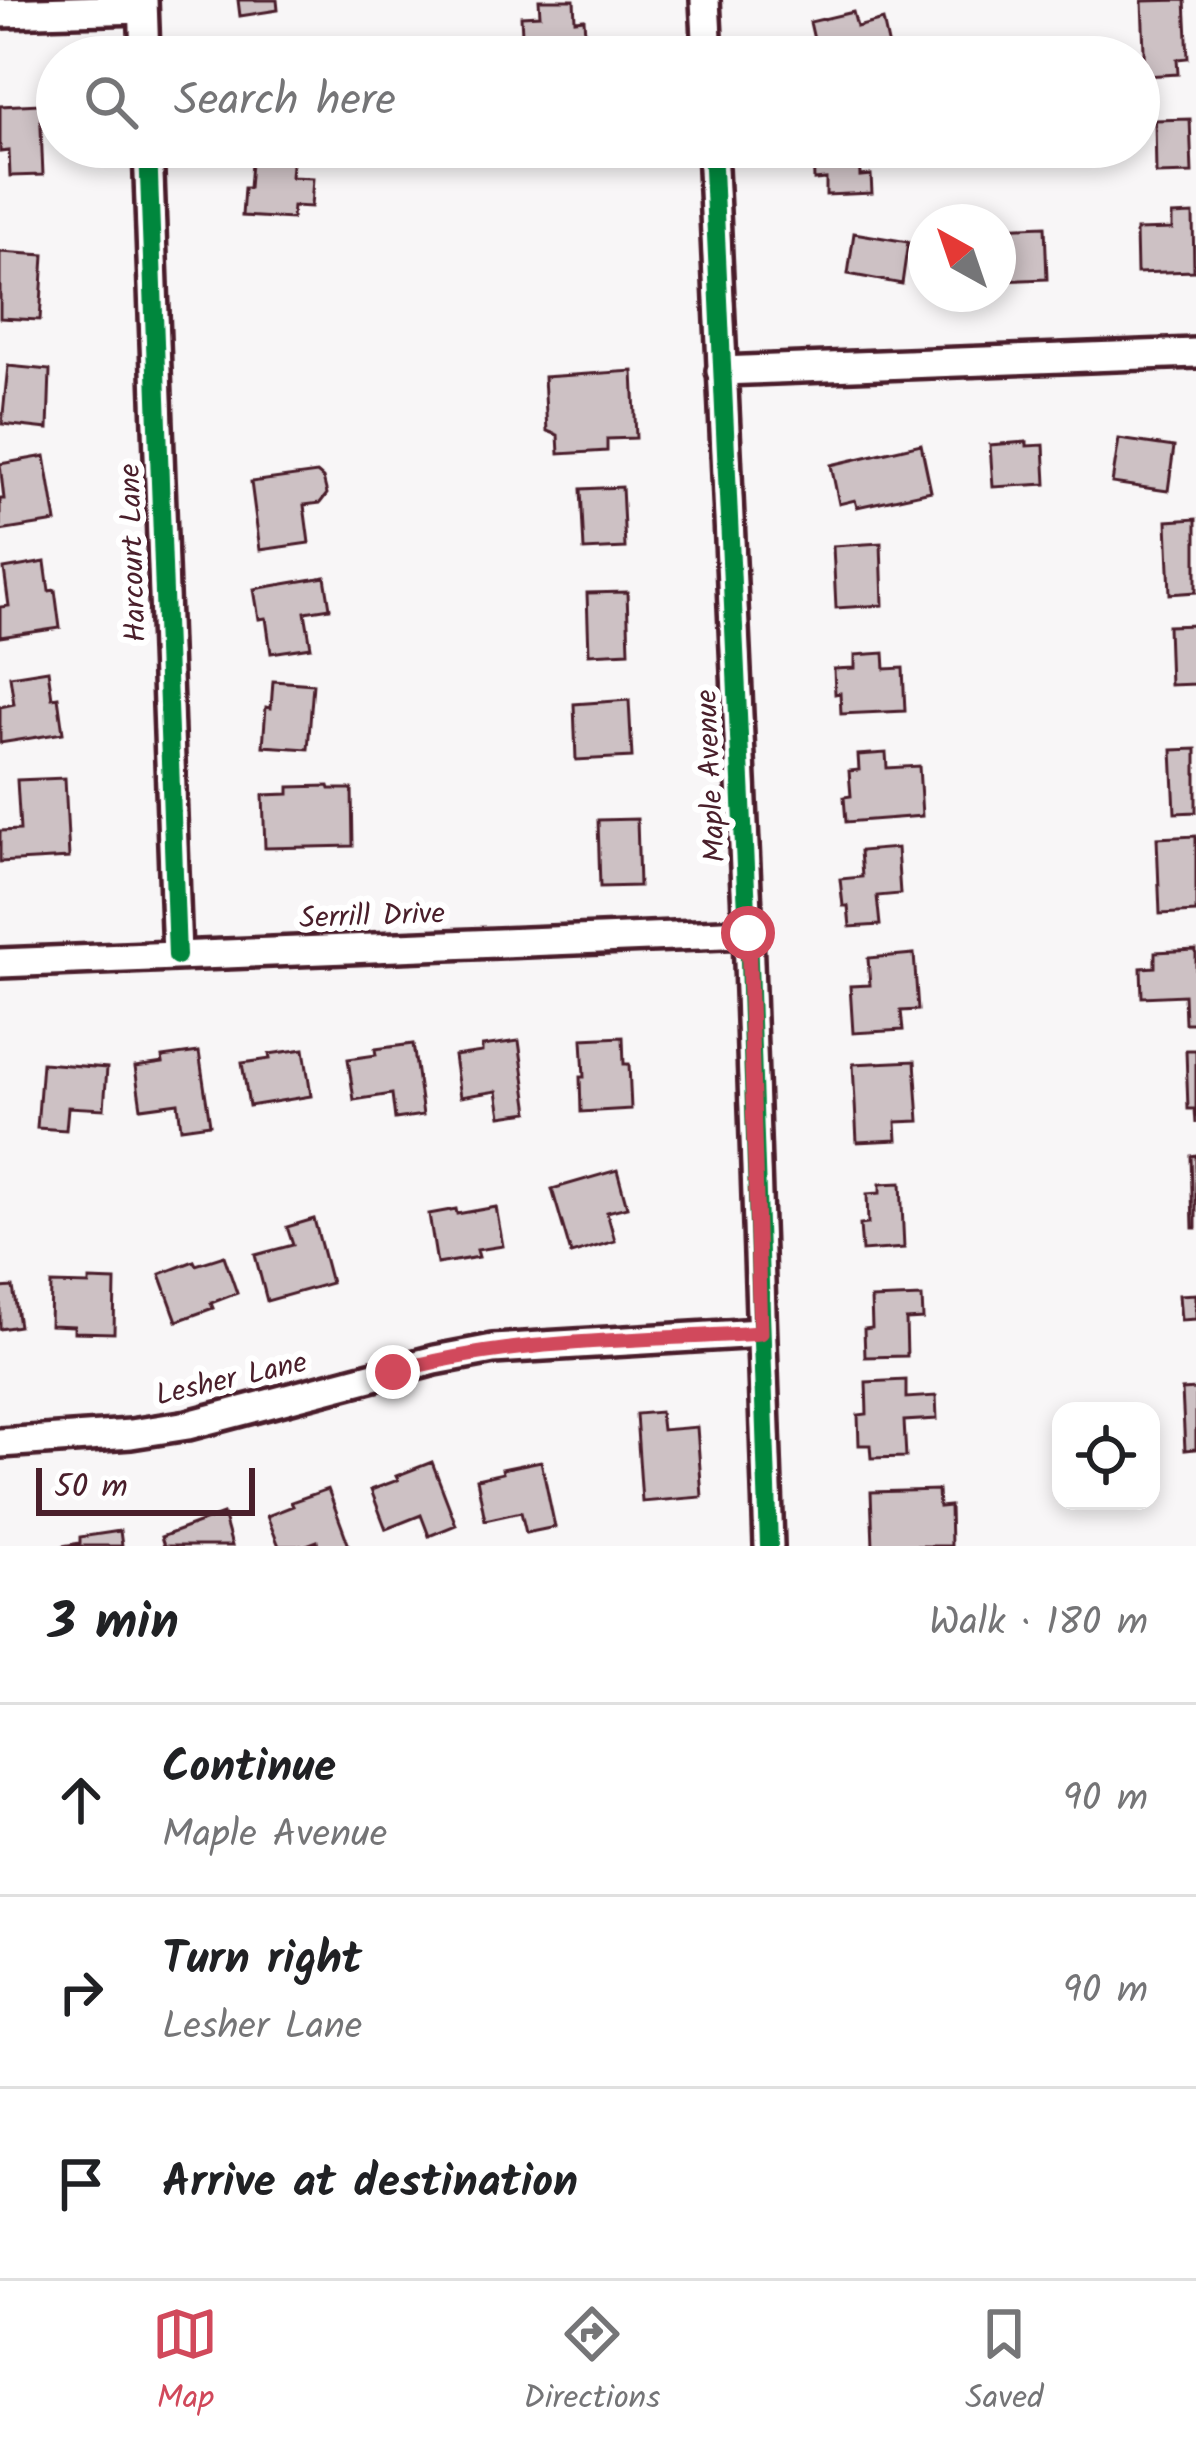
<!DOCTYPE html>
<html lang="en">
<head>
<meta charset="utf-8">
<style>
  :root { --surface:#fff; --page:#f6f6f6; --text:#202124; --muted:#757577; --line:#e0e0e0; --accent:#d1495b }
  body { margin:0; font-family:Kalam,sans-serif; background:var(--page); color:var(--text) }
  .controls { position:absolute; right:36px; bottom:36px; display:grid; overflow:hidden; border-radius:24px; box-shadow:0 6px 18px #0003 }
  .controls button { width:108px; height:108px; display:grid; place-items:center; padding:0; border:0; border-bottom:3px solid var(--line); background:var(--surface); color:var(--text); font:60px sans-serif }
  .compass { position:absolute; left:908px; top:204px; width:108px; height:108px; border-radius:50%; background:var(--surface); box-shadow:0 6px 18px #0003; rotate:320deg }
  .scale { position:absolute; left:36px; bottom:30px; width:219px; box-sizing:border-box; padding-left:12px; border:6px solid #4a1f2b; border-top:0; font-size:33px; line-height:42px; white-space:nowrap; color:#4a1f2b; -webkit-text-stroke:9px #fff; paint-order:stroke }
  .stop { position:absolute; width:36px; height:36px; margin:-27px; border:9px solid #d1495b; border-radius:50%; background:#fff }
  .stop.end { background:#d1495b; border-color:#fff; box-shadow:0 3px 12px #0008 }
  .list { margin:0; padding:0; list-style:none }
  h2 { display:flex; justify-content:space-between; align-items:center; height:156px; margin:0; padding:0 48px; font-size:51px }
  h2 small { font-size:39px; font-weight:400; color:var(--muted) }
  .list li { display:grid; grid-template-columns:78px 1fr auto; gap:36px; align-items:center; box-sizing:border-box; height:192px; padding:0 48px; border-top:3px solid var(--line) }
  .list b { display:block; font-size:45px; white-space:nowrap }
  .list p { margin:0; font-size:39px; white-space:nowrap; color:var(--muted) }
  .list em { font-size:39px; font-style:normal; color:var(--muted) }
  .icon { flex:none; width:66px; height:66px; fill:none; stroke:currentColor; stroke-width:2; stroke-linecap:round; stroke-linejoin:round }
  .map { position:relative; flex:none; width:1196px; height:1546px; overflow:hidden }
  .search { position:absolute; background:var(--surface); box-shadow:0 6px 18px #0003; left:36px; right:36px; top:36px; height:132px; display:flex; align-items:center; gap:30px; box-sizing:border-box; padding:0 42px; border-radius:66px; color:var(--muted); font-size:45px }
  .sheet { height:732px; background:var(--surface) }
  nav { display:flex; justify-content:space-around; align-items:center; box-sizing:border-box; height:168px; border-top:3px solid var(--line); background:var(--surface); font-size:33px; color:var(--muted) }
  nav a { display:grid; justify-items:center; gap:6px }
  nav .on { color:var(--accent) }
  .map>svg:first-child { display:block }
  .building { fill:#cdc1c4; stroke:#4a1f2b; stroke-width:3 }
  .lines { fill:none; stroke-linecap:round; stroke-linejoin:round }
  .minor-casing { stroke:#4a1f2b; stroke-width:36 }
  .minor { stroke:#fff; stroke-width:27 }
  .cycleway-casing { stroke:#fff; stroke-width:26 }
  .cycleway { stroke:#00873e; stroke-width:18 }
  .route { stroke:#d1495b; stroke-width:15 }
  .labels { text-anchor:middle; stroke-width:12; stroke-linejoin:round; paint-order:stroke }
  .street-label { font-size:30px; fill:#4a1f2b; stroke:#fff }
</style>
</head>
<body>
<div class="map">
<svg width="1196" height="1546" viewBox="0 0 1196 1546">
  <rect width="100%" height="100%" fill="#f8f6f7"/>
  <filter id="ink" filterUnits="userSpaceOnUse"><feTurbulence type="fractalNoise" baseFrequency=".00833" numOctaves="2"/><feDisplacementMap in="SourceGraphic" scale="24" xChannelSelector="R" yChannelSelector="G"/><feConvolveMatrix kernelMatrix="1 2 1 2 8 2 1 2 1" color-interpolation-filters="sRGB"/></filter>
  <g filter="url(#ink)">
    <path class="building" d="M238,0h39l1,10 -38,6z
      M539,0h35l1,20 9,-1 2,31 -63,3 -2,-37 19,-1z
      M1185,0l3,58 -11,1 1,15 -33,2 -3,-75z
      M853,12l4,15 26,-7 8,37h-63l-4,-15 -9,2 -5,-22z
      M281,48l2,9h-49v-2z
      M40,104l3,71 -33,1 -1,-25 -9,1v-46z
      M1190,119l2,54 -36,1 -1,-54z
      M813,147h56v3h-10l1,26 11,-1 1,18 -46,2v-16l-12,1z
      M252,150l41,2 -2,25 22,1 -2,29 -18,-1 -1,13 -50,-3 2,-28h5z
      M1193,214l1,57 -57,2 -1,-43 36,-1v-14z
      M1045,226l2,53 -49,2v-53z
      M854,233l54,9 -6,42 -54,-10z
      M0,252l44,3 -4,65 -40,-2z
      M8,366l42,4 -2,59 -46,-5z
      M633,371l3,67 -29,1v12l-48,3 -1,-19 -11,-4 -3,-54z
      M1119,439l55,8 -6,44 -56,-8z
      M1027,442v4l17,-1 2,39 -53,3 -3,-42z
      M921,444l10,47 -74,16 -2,-7 -16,4 -8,-39z
      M45,456l11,66 -56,9v-32h4l-4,-35z
      M317,473l6,5 4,16 -7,9 -16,2 5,38 -49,7 -9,-68z
      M622,487l3,61 -41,2 -3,-61z
      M1196,519v73l-26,2 -3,-73z
      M881,543l2,62 -47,3 -3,-62z
      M45,562l4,29 6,-1 5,38 -60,9v-30l9,-1 -5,-37z
      M325,577l5,31 -25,4 6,35 -40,6 -5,-35 -7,1 -5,-30z
      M627,592l2,60 -40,2 -2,-61z
      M1196,625v59l-26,1 -2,-59z
      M884,653l1,16 18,-1 2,43 -64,3 -1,-21 -5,1 -1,-25 21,-1v-13z
      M48,670l4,28 6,-1 5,36 -63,10v-36l14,-3 -4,-28z
      M273,681l40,3 -5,65 -45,-3 3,-39 5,1z
      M629,700l3,57 -56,3 -2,-56z
      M1196,749v63l-21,1 -3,-63z
      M886,753l1,15 32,-2 3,50 -76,6 -2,-25 7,-1 -2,-25 10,-1 -1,-15z
      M65,778l4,80 -69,4v-31l20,-1 -3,-50z
      M329,786l1,3h22l1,57 -88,2 -2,-53 26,-1v-7z
      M637,819l2,67 -39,1 -2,-67z
      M1196,836v76l-36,2 -3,-76z
      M897,848l3,46 -23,2 3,29 -30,2 -2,-21h-5l-3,-27 22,-2 -2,-26z
      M1196,950v73h-11l-1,-28 -42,2 -1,-29 14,-1v-15z
      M914,954l4,56 -17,1 2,19 -50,3 -3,-47 20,-1 -2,-27z
      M623,1037l1,27h5l2,45 -50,3 -1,-35h4l-2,-38z
      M519,1041l10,71 -28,4 -4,-25 -37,6 -6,-41 28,-4v-6z
      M413,1044l10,71 -28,4 -3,-25 -38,6 -6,-41 28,-4 -1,-6z
      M304,1049l7,47 -62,10 -7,-43 28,-4 -1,-5z
      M1186,1050h10v74l-1,-15h-7z
      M199,1052l11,72 -29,4 -3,-25 -37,5 -6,-41 28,-4 -1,-6z
      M915,1061l4,60 -23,1 1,18 -40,2 -4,-78z
      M42,1063l65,5 -3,41 -36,-2 -2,23 -29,-2z
      M1196,1155v73h-3l-2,-72z
      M617,1170l10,37 -20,5 8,29 -44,13 -19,-65z
      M901,1183l3,65 -42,3 -2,-26 8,-1 -1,-30 13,-1v-9z
      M496,1207l7,39 -26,4 2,7 -42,7 -8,-50 27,-5 1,5z
      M314,1219l17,64 -64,18 -12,-46 38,-10 -6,-18z
      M224,1256l13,37 -26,10 2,5 -36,13 -17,-47 34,-13 2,4z
      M89,1280l26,1 -1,52 -40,-1v-6l-24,-1 1,-41 38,1z
      M13,1287l6,39 -19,3v-41z
      M1196,1294v25l-15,1 -2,-25z
      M922,1297l1,22 -17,1 1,36 -42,1 -1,-28 8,-1 -1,-29z
      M906,1380v18l30,-2 1,23 -33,2 2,36 -35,1 -1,-13h-11l-1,-30 9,-1 -1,-32z
      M1196,1389v60l-11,1 -3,-60z
      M660,1412l2,18 35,-3 5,70 -60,5 -6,-88z
      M541,1461l14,66 -29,6 -5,-21 -36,8 -8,-41 26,-6 -1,-4z
      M432,1462l24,63 -27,11 -8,-21 -35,14 -15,-39 27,-10 -2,-4z
      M328,1489l21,57h-31l-1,-5 -13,5h-25l-12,-30 26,-10 -2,-4z
      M938,1490l1,17 11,-1 1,40h-78l-2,-54z
      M223,1514l9,32h-68l-3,-9z
      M120,1531l2,15h-60l18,-3v-6z"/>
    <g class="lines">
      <defs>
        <path id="minor" d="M143,0l2,57
          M705,0l3,57
          M0,13l143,-4
          M148,147l29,809
          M712,147l36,786 21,613
          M721,371l475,-18
          M0,963l748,-30
          M0,1443l131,-9 57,-9 247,-65 58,-11 267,-16"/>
      </defs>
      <use href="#minor" class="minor-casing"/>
      <use href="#minor" class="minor"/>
      <defs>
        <path id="cycleway" d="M148,147l29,809
          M712,147l36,786 21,613"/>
      </defs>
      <use href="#cycleway" class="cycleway-casing"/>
      <use href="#cycleway" class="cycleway"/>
    </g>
  </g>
  <g class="lines" filter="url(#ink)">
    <path class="route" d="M393,1372c118,-34 245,-31 367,-39l-12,-400"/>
  </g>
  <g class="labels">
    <g class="street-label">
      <text transform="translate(132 553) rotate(-92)" y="10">Harcourt Lane</text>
      <text transform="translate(710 776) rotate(-93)" y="10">Maple Avenue</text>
      <text transform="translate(372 915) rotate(-2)" y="10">Serrill Drive</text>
      <text transform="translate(231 1378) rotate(-13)" y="10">Lesher Lane</text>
    </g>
  </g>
</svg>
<div class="controls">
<button><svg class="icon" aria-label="locate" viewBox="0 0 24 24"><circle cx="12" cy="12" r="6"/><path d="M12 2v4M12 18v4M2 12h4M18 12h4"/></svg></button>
</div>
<svg class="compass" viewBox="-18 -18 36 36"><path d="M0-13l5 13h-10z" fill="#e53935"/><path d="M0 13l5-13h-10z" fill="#757577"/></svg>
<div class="scale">50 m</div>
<div class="stop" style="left:748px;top:933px"></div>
<div class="stop end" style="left:393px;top:1372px"></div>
<div class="search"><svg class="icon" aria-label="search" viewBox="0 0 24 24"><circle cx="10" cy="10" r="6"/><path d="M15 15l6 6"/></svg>Search here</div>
</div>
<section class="sheet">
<h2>3 min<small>Walk · 180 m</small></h2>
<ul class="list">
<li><svg class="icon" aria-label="ahead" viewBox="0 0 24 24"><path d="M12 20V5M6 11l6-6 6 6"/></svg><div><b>Continue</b><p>Maple Avenue</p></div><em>90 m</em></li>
<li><svg class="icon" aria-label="right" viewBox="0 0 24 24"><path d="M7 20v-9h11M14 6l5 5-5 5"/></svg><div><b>Turn right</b><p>Lesher Lane</p></div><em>90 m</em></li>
<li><svg class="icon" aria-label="arrive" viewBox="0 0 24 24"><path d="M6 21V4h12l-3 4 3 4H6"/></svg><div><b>Arrive at destination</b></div></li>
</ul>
</section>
<nav>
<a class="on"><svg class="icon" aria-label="map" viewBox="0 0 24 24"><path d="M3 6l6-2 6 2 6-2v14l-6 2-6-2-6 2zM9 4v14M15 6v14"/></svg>Map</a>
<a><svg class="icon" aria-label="directions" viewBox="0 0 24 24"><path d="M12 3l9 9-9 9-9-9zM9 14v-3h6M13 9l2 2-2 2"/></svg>Directions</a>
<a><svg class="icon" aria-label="saved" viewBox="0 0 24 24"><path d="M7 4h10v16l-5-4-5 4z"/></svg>Saved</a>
</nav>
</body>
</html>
